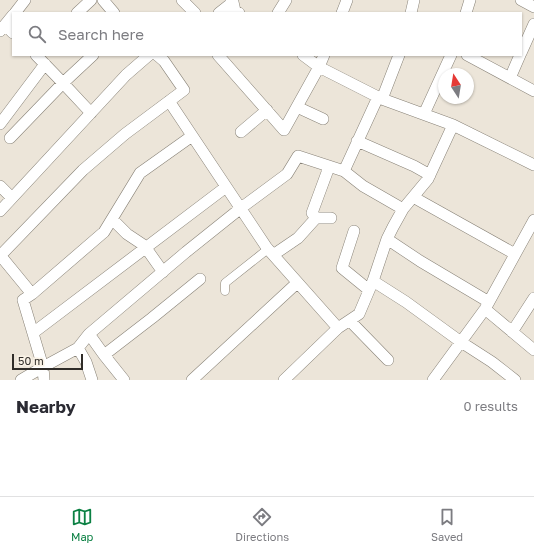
<!DOCTYPE html>
<html lang="en">
<head>
<meta charset="utf-8">
<style>
  :root { --surface:#fff; --page:#f2f2f3; --text:#2b2b33; --muted:#7c7c81; --line:#e1e1e2; --accent:#0b8043 }
  body { margin:0; font-family:"Golos Text",sans-serif; background:var(--page); color:var(--text) }
  .compass { position:absolute; left:438px; top:68px; width:36px; height:36px; border-radius:50%; background:var(--surface); box-shadow:0 1px 3px #0004; rotate:348deg }
  .scale { position:absolute; left:12px; bottom:10px; width:71px; box-sizing:border-box; padding-left:4px; border:2px solid #2f2c28; border-top:0; font-size:11px; line-height:14px; white-space:nowrap; color:#2f2c28; -webkit-text-stroke:3px #f9f2e6; paint-order:stroke }
  .list { margin:0; padding:0; list-style:none }
  h2 { display:flex; justify-content:space-between; align-items:center; height:52px; margin:0; padding:0 16px; font-size:17px }
  h2 small { font-size:13px; font-weight:400; color:var(--muted) }
  .icon { flex:none; width:22px; height:22px; fill:none; stroke:currentColor; stroke-width:2; stroke-linecap:round; stroke-linejoin:round }
  .map { position:relative; flex:none; width:534px; height:380px; overflow:hidden }
  .search { position:absolute; background:var(--surface); box-shadow:0 1px 3px #0004; left:12px; right:12px; top:12px; height:44px; display:flex; align-items:center; gap:10px; box-sizing:border-box; padding:0 14px; border-radius:0px; color:var(--muted); font-size:15px }
  .sheet { height:116px; background:var(--surface) }
  nav { display:flex; justify-content:space-around; align-items:center; box-sizing:border-box; height:56px; border-top:1px solid var(--line); background:var(--surface); font-size:11px; color:var(--muted) }
  nav a { display:grid; justify-items:center; gap:2px }
  nav .on { color:var(--accent) }
  .map>svg:first-child { display:block }
  .lines { fill:none; stroke-linecap:round; stroke-linejoin:round }
  .pedestrian-casing { stroke:#888277; stroke-width:9 }
  .minor-casing { stroke:#888277; stroke-width:12 }
  .pedestrian { stroke:#fff; stroke-width:8 }
  .minor { stroke:#fff; stroke-width:11 }
</style>
</head>
<body>
<div class="map">
<svg width="534" height="380" viewBox="0 0 534 380">
  <rect width="100%" height="100%" fill="#ece5d9"/>
  <g class="lines">
    <defs>
      <path id="pedestrian" d="M225,291v-8l43,-34"/>
      <path id="minor" d="M103,0l11,13
        M182,0l13,13
        M231,0l2,2 2,9 4,2
        M521,0l13,7
        M15,13l10,-13
        M77,13l14,-13
        M219,13l14,-11
        M278,13l8,-13
        M342,13l5,-13
        M411,13l3,-13
        M466,13l4,-13
        M5,25l8,8
        M0,31l13,-16
        M521,53l13,-29
        M36,55l27,28 28,30
        M218,55l66,75 35,-63 5,-12
        M303,55l16,12 63,32 71,26 81,40
        M467,55l67,36
        M510,78l10,-23
        M382,99l17,-44
        M169,101l98,147 71,80
        M297,107l26,12
        M424,114l27,-59
        M0,124l45,-60
        M241,132l26,-22
        M10,138l53,-55 30,-28
        M357,141l57,25 16,9
        M329,167l-17,46 4,5h15
        M344,171l34,-74
        M0,186l12,12
        M413,197l102,57
        M0,211l126,-136 23,-20
        M112,219l15,15 15,10 4,4 17,24
        M354,231l-12,37 27,22
        M387,239l33,22 69,41
        M0,255l32,39
        M273,255l25,-17 18,-20
        M0,256l83,-86 42,-36 59,-44 -20,-29 -7,-6
        M373,281l33,21 55,40 31,20 23,18
        M485,309l49,41
        M350,321l38,39
        M512,332l22,-34
        M33,333l193,-146
        M89,334l15,21 20,25
        M78,348l8,14 6,18
        M104,355l48,-37 48,-39
        M21,380l22,-13 35,-19 11,-14 97,-82 55,-44 46,-34 11,-18 46,15 19,15 40,23
        M44,380l-1,-13 -20,-67 9,-6 72,-62 36,-59 52,-37
        M192,380l105,-97
        M284,380l54,-52 21,-14 14,-33 14,-42 6,-12 10,-18 25,-30 25,-54
        M433,380l52,-71 49,-89"/>
    </defs>
    <use href="#pedestrian" class="pedestrian-casing"/>
    <use href="#minor" class="minor-casing"/>
    <use href="#pedestrian" class="pedestrian"/>
    <use href="#minor" class="minor"/>
  </g>
</svg>
<svg class="compass" viewBox="-18 -18 36 36"><path d="M0-13l5 13h-10z" fill="#e53935"/><path d="M0 13l5-13h-10z" fill="#7c7c81"/></svg>
<div class="scale">50 m</div>
<div class="search"><svg class="icon" aria-label="search" viewBox="0 0 24 24"><circle cx="10" cy="10" r="6"/><path d="M15 15l6 6"/></svg>Search here</div>
</div>
<section class="sheet">
<h2>Nearby<small>0 results</small></h2>
<ul class="list">
</ul>
</section>
<nav>
<a class="on"><svg class="icon" aria-label="map" viewBox="0 0 24 24"><path d="M3 6l6-2 6 2 6-2v14l-6 2-6-2-6 2zM9 4v14M15 6v14"/></svg>Map</a>
<a><svg class="icon" aria-label="directions" viewBox="0 0 24 24"><path d="M12 3l9 9-9 9-9-9zM9 14v-3h6M13 9l2 2-2 2"/></svg>Directions</a>
<a><svg class="icon" aria-label="saved" viewBox="0 0 24 24"><path d="M7 4h10v16l-5-4-5 4z"/></svg>Saved</a>
</nav>
</body>
</html>
